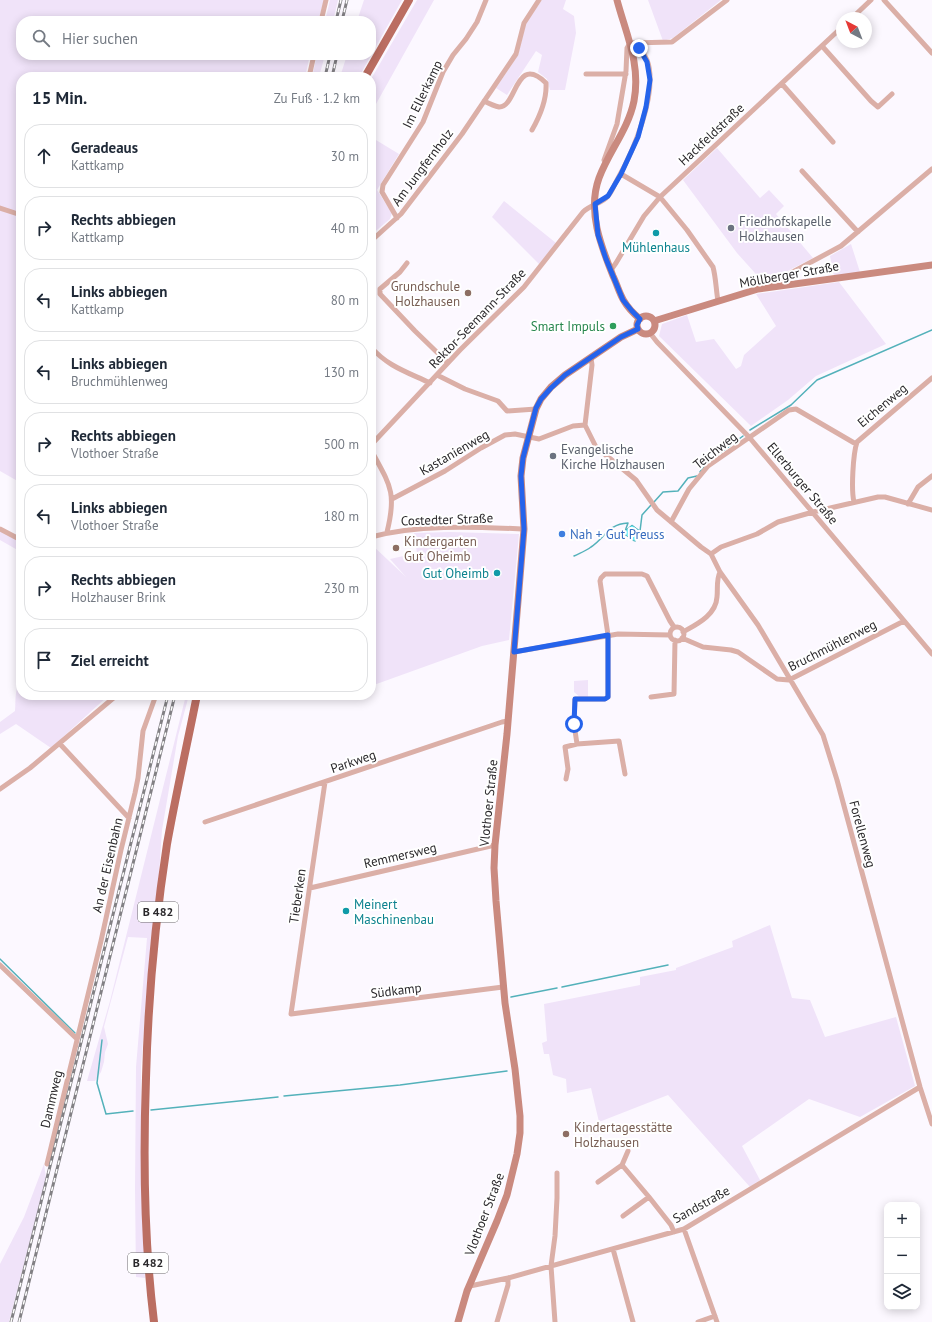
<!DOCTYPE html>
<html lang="de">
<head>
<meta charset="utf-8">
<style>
  :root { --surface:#fff; --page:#f2f2f3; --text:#1f2937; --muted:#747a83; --line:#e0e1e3 }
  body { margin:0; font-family:"PT Sans",sans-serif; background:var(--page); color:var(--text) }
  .controls { position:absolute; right:12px; bottom:12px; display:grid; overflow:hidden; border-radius:8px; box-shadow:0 2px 10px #0003 }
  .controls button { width:36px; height:36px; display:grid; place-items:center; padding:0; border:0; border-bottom:1px solid var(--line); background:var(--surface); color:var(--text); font:20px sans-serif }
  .compass { position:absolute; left:836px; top:12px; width:36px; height:36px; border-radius:50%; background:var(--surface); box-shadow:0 2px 10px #0003; rotate:318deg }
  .stop { position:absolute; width:12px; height:12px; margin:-9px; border:3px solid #2563eb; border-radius:50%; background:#fff }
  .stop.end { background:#2563eb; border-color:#fff; box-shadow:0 1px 4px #0008 }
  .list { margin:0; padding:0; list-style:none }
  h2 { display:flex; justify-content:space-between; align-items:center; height:52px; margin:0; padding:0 16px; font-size:17px }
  h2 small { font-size:13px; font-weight:400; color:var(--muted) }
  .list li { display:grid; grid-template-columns:26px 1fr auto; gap:12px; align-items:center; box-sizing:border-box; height:64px; margin:0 8px 8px; padding:0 8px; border:1px solid var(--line); border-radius:16px }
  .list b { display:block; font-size:15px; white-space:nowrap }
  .list p { margin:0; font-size:13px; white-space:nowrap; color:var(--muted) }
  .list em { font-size:13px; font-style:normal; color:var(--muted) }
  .icon { flex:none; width:22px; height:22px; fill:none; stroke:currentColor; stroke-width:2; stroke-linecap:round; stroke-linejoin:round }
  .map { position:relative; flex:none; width:932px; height:1322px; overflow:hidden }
  .search { position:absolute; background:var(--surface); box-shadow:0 2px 10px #0003; left:16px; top:16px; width:360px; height:44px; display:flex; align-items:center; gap:10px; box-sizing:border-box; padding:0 14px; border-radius:16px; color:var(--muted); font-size:15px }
  .panel { position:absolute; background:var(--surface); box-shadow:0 2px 10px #0003; left:16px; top:72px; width:360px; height:628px; border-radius:16px }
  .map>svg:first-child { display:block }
  .green { fill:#f0e3f9 }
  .water { fill:#64ecf8; stroke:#53b1ba }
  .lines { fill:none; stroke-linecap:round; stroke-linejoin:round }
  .stream { stroke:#53b1ba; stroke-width:1.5 }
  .street { stroke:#dbafa7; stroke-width:5 }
  .secondary { stroke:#ca8a7f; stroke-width:7 }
  .primary { stroke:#bb6e62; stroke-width:8 }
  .rail-casing { stroke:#828084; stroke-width:3 }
  .rail { stroke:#fff; stroke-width:1.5; stroke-dasharray:4.5; stroke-linecap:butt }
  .route { stroke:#2563eb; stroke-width:5 }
  .worship-dot { fill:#6b7280; stroke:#fff; stroke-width:1.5 }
  .culture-dot { fill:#0f9aa8; stroke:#fff; stroke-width:1.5 }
  .education-dot { fill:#8d6e63; stroke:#fff; stroke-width:1.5 }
  .leisure-dot { fill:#2e9e5b; stroke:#fff; stroke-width:1.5 }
  .shop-dot { fill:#3f7fe0; stroke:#fff; stroke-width:1.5 }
  .labels { text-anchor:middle; stroke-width:4; stroke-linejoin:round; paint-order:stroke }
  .shield { fill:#fff; stroke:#6a686b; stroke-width:1 }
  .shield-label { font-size:12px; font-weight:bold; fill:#2a282b }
  .street-label { font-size:13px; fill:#2a282b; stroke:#fff }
  .worship-label { font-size:13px; fill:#5b616d; stroke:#fff; text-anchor:start }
  .culture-label { font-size:13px; fill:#0d838f; stroke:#fff }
  .education-label { font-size:13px; fill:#785e54; stroke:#fff; text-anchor:start }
  .leisure-label { font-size:13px; fill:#27864d; stroke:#fff; text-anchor:end }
  .shop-label { font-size:13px; fill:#366cbe; stroke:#fff; text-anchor:start }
</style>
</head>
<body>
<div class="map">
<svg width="932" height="1322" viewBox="0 0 932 1322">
  <rect width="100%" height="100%" fill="#fcf8ff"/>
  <path class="green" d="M0,0h324l-6,21h-297v34h289l-5,22h-284v406l-21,-12z
    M330,0h8l-5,21h-8z
    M364,0h38l-43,77h-19l7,-22h24v-34h-14z
    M417,0h17l-63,113v-34z
    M542,0h24l-3,9 11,7 2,17 -11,57h-15l-3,-11 -9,-7 4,-17 -6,-4 -29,44 -11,-7 22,-33 8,-32z
    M648,0h73l-48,38 -10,3z
    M317,55h8l-6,22h-7z
    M371,137l28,17 -22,36 15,23 -2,6 -19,16z
    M717,148l43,50 9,-8 15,16 -8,8 37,44 -49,25 -27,-30 -54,-73z
    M504,201l52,42 -17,21 -47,-47z
    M851,244l9,28 -26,4 -4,-20z
    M839,282l47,62 -70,32 -28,24 -37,26 -92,-90 3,-12 25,-9 9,27 18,-3 22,30 5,-3 3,-11 32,-29 -20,-32z
    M0,530l21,11v11l-21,-12z
    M450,532l69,2 -10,106 -27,6 -111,40v-142l35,33 -16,-18 27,-6 -3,-20z
    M21,680v15h88l-58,53 -35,-24 -16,10v-12l15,-11c1,-11 -1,-21 6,-31z
    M588,680v17l-7,1 -7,-6v-11z
    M186,695h3l-11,41 -16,94 -3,45 -8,64 -10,128 1,120 3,91 -9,-1 -1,-89 1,-121 11,-129 -19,-1 -24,90 4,17 -3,8 -1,10 -3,10 -6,9h-8l23,-80z
    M770,925l22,73 18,2 15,37 71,-20 19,69 -55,31 -51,-18 -67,47 18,34 -10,7 -82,-92 -69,27 -8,-34 -24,5 -1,-14 -13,-4 -4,-21h-5l-2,-11 5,-2 -3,-37 96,-19v-8l36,-7v-2l57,-21 -1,-6z
    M44,1164l2,14 -37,144h-9v-58l24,-47z"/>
  <path class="water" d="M632,525l8,6 1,3 -5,7h-2l-10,-7 2,-4z"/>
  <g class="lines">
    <path class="stream" d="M750,430l41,-25 26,-25 115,-50
      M700,472l6,-8 37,-28
      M654,502l9,-10 15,-1 10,-13 9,-2
      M640,531l2,-16 9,-10
      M574,556c6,-3 12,-5 17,-9 14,-9 17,-23 37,-24l-4,11
      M0,959l75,74
      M562,987l106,-22
      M511,997l46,-9
      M102,1040l-5,43 9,31 27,-3
      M284,1096l116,-11 107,-14
      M151,1110l127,-13"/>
    <path class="street" d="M884,0l48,53
      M852,18l19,-18
      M321,21l5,-21
      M631,43l41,-1 55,-42
      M822,46l49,55 7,6 14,-13
      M586,74h40
      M309,77l5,-22
      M782,84l51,58
      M484,101c4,2 10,5 15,6 18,1 16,-54 47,-24 1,17 -6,33 -14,47
      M604,160l13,-36 9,-53 1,-23 3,-5
      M802,171l56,61
      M621,174l39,23 27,33 26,37c3,11 3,23 5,34
      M0,208l21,7
      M397,218l-15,-26 1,-7 40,-63 20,-50 10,-17 13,-16 11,-17 9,-22
      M371,241l30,-27 61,-80 54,-80 8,-31 15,-23
      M407,263l-7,9 -20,17v5l35,37 33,32
      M611,270l5,-7 28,-47 16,-19 182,-170
      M769,287l5,-5 67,-36 91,-77
      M650,333l7,9 92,95 183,217
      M371,347c16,19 36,25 59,36
      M591,358l1,7 -7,60 11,22 40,33 21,30 44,37 10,7 9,18 38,53 65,110 14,45 83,307 12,37
      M437,375l28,14 33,12 9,10 29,-2
      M371,445l89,-95 64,-63 59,-75c7,-7 20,-9 25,-16 4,-4 6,-11 9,-16 16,-28 42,-88 30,-120 -3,-8 -9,-12 -17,-17
      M371,450c19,35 26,42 16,82
      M392,499l53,-28 36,-23 24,-13 10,-1 24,5 34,-13 12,-1
      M854,502c-3,-12 -1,-48 3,-60l75,-64
      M908,504l10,-17 14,-11
      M671,522l18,-33 19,-23 81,-56 7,-1 60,35
      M0,529l21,11
      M371,537c48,-13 104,-10 153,-8
      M711,554l10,-7 36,-13 21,-12 35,-10 65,-15h7l47,13
      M670 634a7 7 0 1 1 14 0a7 7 0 1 1-14 0Z
      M683,632c14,-8 33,-17 34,-35 1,-8 -1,-17 3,-25
      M682,638l21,9 28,3 7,2 39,27 12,1 115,-59
      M514,652l104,-18 52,1
      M651,697l23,-3 1,-54
      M60,744l69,74
      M577,744l-3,-20 1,-25h30l3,-2v-62l-8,-54 1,-3 4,-4h37l5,2 23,45 4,6
      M566,779l2,-10 -3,-22 12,-3 42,-3 6,33
      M325,782l-34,232 212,-27
      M0,789l30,-21 87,-73
      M205,822l297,-100 6,-1
      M310,888l185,-43
      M0,965l77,74
      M47,1164l54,-223 20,-91 14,-57 3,-15 5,-47 13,-36
      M622,1165l6,-14
      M598,1182l24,-17 27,32
      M623,1216l26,-19 22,28 3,7
      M684,1229l33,93
      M613,1249l20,73
      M470,1286l38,-8 176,-49 236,-142
      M497,1322l11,-37v-7
      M555,1322l-4,-56 4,-30 2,-38v-25
      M698,1322l17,-6"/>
    <path class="secondary" d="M617,0c9,34 24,64 17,101 -6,29 -25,50 -35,77 -12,33 2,68 14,98 4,8 6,17 11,25 4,7 10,13 16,18
      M637 325a9 9 0 1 1 18 0a9 9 0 1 1-18 0Z
      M654,321l104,-32 174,-24
      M458,1322l9,-31 30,-70 10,-26 10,-41 3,-21v-17l-5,-47 -10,-66 -9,-102 -2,-33 1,-23 12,-111 17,-205 -3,-53 2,-18 13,-49 5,-10 10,-12 14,-12 56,-38 17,-8"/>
    <path class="primary" d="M365,77l44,-77
      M154,1322c-10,-81 -11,-162 -8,-244 2,-78 9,-156 21,-234 9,-50 20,-99 30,-149"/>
    <defs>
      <path id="rail" d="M336,21l5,-21
        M342,21l5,-21
        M325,77l5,-22
        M332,77l5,-22
        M11,1322l157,-627
        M19,1322l156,-627"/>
    </defs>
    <use href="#rail" class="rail-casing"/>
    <use href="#rail" class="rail"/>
  </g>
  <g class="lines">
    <path class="route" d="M574,724l1,-25h30l3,-2v-62l-94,17 10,-123 -3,-53 2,-18 13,-50 5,-9 10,-11 14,-13 56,-38 17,-8 -1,-4 3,-6 -8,-8 -9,-11 -17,-41 -8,-24 -3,-31 13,-8 13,-22 17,-37 8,-30 4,-27 -3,-18 -8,-14"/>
  </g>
  <g class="worship-dot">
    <circle cx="731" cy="228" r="4"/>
    <circle cx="553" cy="456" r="4"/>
  </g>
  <g class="culture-dot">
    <circle cx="656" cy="233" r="4"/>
    <circle cx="497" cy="573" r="4"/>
    <circle cx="346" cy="911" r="4"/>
  </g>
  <g class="education-dot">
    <circle cx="468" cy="293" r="4"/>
    <circle cx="396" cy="548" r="4"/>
    <circle cx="566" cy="1134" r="4"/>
  </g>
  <circle class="leisure-dot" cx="613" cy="326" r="4"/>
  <circle class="shop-dot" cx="562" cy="534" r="4"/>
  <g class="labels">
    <g class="shield">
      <rect x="138" y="902" width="40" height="20" rx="3"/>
      <rect x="128" y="1253" width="40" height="20" rx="3"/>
    </g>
    <g class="shield-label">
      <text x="158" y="916">B 482</text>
      <text x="148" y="1267">B 482</text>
    </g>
    <g class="street-label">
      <text transform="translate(422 94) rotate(-64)" y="5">Im Ellerkamp</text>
      <text transform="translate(711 134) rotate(-43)" y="5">Hackfeldstraße</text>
      <text transform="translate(422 167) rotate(-53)" y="5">Am Jungfernholz</text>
      <text transform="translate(789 274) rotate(-10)" y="5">Möllberger Straße</text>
      <text transform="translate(477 318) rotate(-46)" y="5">Rektor-Seemann-Straße</text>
      <text transform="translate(882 405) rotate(-40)" y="5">Eichenweg</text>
      <text transform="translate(715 450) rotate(-38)" y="5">Teichweg</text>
      <text transform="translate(454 452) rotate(-30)" y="5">Kastanienweg</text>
      <text transform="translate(803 483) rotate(50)" y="5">Ellerburger Straße</text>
      <text transform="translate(447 519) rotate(-2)" y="5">Costedter Straße</text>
      <text transform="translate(832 645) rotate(-27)" y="5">Bruchmühlenweg</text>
      <text transform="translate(353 761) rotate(-19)" y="5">Parkweg</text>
      <text transform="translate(488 803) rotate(-84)" y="5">Vlothoer Straße</text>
      <text transform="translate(863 834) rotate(75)" y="5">Forellenweg</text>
      <text transform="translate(400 855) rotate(-13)" y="5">Remmersweg</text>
      <text transform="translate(107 865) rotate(-77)" y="5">An der Eisenbahn</text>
      <text transform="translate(297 896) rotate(-82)" y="5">Tieberken</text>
      <text transform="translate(396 990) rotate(-7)" y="5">Südkamp</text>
      <text transform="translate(51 1099) rotate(-77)" y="5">Dammweg</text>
      <text transform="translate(701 1204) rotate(-29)" y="5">Sandstraße</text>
      <text transform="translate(484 1214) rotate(-69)" y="5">Vlothoer Straße</text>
    </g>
    <g class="worship-label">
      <text x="739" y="226">Friedhofskapelle<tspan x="739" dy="15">Holzhausen</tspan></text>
      <text x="561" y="454">Evangelische<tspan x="561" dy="15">Kirche Holzhausen</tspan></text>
    </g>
    <g class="culture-label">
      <text x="656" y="252">Mühlenhaus</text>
      <text x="489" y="578" text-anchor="end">Gut Oheimb</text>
      <text x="354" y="909" text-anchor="start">Meinert<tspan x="354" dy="15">Maschinenbau</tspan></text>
    </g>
    <g class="education-label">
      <text x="460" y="291" text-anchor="end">Grundschule<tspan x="460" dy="15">Holzhausen</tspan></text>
      <text x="404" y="546">Kindergarten<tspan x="404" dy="15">Gut Oheimb</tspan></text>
      <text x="574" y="1132">Kindertagesstätte<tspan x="574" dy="15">Holzhausen</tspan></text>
    </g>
    <g class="leisure-label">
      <text x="605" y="331">Smart Impuls</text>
    </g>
    <g class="shop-label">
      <text x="570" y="539">Nah + Gut Preuss</text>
    </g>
  </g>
</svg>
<div class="controls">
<button>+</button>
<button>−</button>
<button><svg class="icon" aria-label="layers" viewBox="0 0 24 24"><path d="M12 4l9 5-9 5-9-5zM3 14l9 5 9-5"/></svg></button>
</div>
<svg class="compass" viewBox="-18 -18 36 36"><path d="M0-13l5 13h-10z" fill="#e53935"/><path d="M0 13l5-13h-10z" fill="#747a83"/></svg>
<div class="stop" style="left:574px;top:724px"></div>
<div class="stop end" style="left:639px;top:48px"></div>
<div class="search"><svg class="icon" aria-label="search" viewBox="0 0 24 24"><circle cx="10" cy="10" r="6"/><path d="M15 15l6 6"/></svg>Hier suchen</div>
<section class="panel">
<h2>15 Min.<small>Zu Fuß · 1.2 km</small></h2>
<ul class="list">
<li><svg class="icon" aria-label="ahead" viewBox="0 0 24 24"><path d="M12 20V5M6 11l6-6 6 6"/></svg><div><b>Geradeaus</b><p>Kattkamp</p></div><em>30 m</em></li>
<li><svg class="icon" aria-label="right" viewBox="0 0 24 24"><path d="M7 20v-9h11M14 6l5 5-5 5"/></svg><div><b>Rechts abbiegen</b><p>Kattkamp</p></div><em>40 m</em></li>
<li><svg class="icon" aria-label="left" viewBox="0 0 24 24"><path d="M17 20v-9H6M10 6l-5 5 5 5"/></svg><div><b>Links abbiegen</b><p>Kattkamp</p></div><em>80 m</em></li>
<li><svg class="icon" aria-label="left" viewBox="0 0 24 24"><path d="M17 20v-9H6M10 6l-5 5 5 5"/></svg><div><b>Links abbiegen</b><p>Bruchmühlenweg</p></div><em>130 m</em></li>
<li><svg class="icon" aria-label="right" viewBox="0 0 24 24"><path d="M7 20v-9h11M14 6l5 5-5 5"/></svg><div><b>Rechts abbiegen</b><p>Vlothoer Straße</p></div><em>500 m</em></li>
<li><svg class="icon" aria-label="left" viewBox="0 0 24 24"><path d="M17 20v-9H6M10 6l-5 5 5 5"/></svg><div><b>Links abbiegen</b><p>Vlothoer Straße</p></div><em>180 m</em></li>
<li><svg class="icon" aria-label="right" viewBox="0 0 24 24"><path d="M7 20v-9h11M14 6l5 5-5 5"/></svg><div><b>Rechts abbiegen</b><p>Holzhauser Brink</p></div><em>230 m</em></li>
<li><svg class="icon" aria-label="arrive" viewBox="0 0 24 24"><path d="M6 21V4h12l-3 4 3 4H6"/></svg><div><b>Ziel erreicht</b></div></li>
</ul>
</section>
</div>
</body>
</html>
